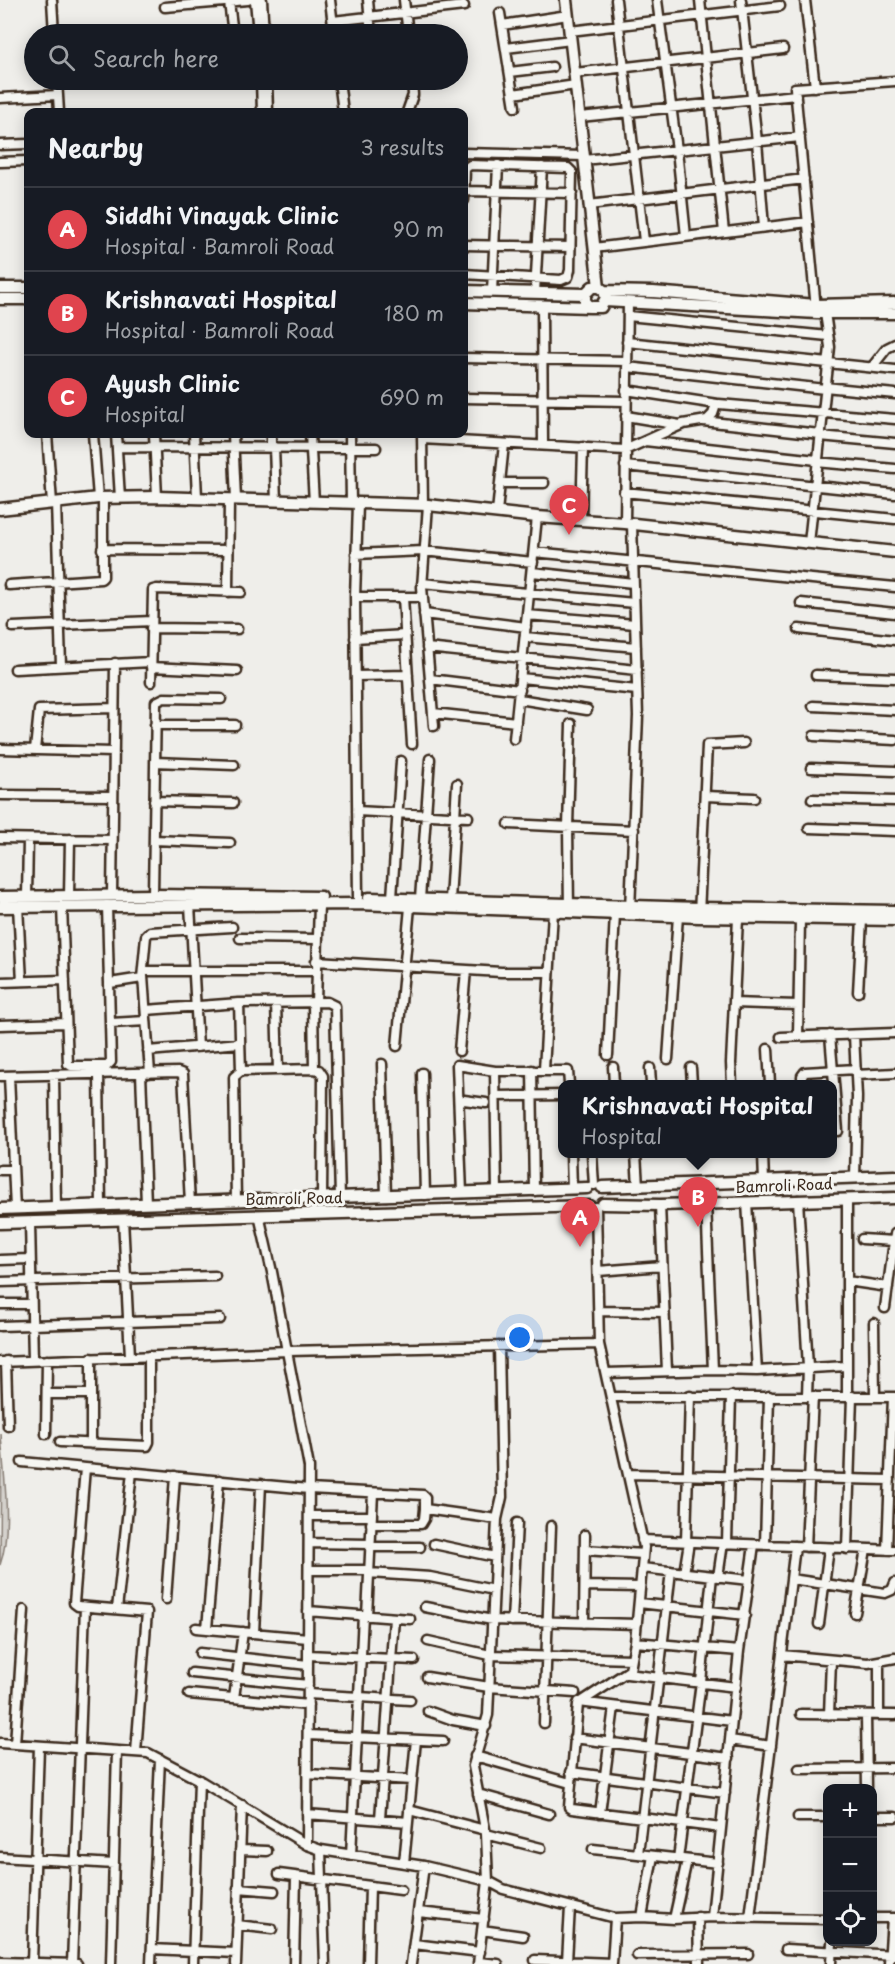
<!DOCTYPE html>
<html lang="en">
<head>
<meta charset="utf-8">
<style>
  :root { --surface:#171b24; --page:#20242c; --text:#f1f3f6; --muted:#9ea1a6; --line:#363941; --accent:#0f766e }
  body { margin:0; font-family:"Playpen Sans",sans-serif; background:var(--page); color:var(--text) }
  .controls { position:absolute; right:18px; bottom:18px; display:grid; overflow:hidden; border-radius:12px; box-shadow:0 3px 15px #0003 }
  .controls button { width:54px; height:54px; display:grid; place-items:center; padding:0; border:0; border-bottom:2px solid var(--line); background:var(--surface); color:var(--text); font:30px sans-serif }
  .you { position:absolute; left:520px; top:1338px; width:21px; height:21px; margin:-15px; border:4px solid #fff; border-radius:50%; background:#1a73e8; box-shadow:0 0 0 9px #1a73e833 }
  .badge { display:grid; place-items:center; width:39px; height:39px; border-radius:50%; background:var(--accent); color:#fff; font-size:20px; font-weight:700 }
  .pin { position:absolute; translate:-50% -50px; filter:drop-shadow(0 2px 3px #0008) }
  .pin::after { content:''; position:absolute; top:32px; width:21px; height:18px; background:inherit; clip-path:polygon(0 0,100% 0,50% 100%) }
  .popup { position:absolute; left:558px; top:1080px; width:279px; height:78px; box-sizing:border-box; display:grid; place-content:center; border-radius:12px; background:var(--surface); filter:drop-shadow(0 2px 4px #0005); font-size:20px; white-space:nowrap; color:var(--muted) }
  .popup b { font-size:22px; color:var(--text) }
  .popup::after { content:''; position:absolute; left:50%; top:100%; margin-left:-12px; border:12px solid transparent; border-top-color:var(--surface) }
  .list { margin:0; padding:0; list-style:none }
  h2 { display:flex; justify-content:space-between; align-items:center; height:78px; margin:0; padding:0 24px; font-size:26px }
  h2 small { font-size:20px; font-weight:400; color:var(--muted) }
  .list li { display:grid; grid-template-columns:39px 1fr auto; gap:18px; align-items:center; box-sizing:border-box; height:84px; padding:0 24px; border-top:2px solid var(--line) }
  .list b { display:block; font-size:22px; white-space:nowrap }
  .list p { margin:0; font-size:20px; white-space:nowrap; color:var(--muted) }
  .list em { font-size:20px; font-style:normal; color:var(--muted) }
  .icon { flex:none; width:33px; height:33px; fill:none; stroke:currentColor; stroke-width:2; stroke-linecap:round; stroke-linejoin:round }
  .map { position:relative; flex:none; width:895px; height:1964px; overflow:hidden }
  .search { position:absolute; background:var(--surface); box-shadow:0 3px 15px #0003; left:24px; top:24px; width:444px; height:66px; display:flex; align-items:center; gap:15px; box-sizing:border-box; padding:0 21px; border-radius:33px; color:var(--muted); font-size:22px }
  .panel { position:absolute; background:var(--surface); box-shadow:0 3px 15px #0003; left:24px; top:108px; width:444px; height:330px; border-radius:12px }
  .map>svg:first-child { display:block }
  .green { fill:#d4d1cc; stroke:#887e75; stroke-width:1.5 }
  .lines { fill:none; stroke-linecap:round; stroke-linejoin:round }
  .minor-casing { stroke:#3b2a1e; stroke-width:13 }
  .tertiary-casing { stroke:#3b2a1e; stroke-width:15 }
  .minor { stroke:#f6f6f2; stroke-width:8 }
  .tertiary { stroke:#f6f6f2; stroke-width:10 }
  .labels { text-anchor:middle; stroke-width:6; stroke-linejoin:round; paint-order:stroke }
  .street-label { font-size:15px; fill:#3b2a1e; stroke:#f6f6f2 }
</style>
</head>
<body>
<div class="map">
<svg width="895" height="1964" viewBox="0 0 895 1964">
  <rect width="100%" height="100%" fill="#efeeea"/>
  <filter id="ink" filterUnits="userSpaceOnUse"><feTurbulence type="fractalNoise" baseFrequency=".0167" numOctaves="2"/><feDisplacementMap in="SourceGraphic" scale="12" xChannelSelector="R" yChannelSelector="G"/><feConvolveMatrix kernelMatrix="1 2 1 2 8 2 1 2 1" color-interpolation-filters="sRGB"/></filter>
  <g filter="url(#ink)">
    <path class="green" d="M1,1433c2,39 12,96 -1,132z"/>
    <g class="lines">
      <defs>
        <path id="minor" d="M52,0l2,34
          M255,0l3,34
          M262,0l2,34
          M330,0l4,34
          M368,0l3,34
          M404,0l4,34
          M616,0l28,241
          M657,0l20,150 9,86
          M700,0l24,232
          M741,0l16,141 7,86
          M805,0l10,87
          M229,2l4,32
          M165,7l83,-7
          M500,13l15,94
          M333,21l131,-15
          M502,25l66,-10
          M570,31l210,-25
          M506,48l65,-8
          M510,72l42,-5
          M575,73l208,-24
          M57,80l2,32
          M261,80l1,32
          M267,80l1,32
          M339,80l4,32
          M513,94l63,-9
          M0,98l58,-3
          M407,112l6,-17 -1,-15
          M580,117l216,-22
          M0,145l28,-1
          M464,153l120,3
          M584,160l216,-23
          M0,162l28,-1
          M464,191l108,2
          M464,200l1,-31 5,-4 98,3 4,4 -2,98 -2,7 -7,3 -97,-6
          M589,205l215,-26
          M464,245l106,2
          M594,248l214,-26
          M492,292l6,-127
          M535,293l7,-126
          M542,305l1,140
          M816,309l-21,-221 100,-7
          M628,316l200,20
          M627,342l268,28
          M464,358l163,3
          M627,367l198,22
          M872,367l15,-19 8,-4
          M825,387l70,7
          M626,390l91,14
          M464,398l162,3
          M626,416l54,9
          M703,421l117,13
          M47,434l5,69
          M93,434l5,64
          M116,434l4,64
          M154,434l3,63
          M194,434l3,63
          M233,434l3,65
          M271,434v13
          M310,434l4,68
          M350,434l1,69
          M422,434l1,71
          M820,436l75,7
          M422,439l203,11 58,-26 24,-4 6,-6 3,-9 3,-1 176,15
          M645,441l172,19
          M117,447l259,1
          M274,447l2,54
          M816,462l79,7
          M625,466l270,28
          M500,483h44
          M624,492l271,27
          M56,502l5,164
          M358,504l-3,93 3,301
          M428,505l-6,82 12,139
          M497,512l7,-68
          M581,520l2,-73
          M625,523l3,-221
          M809,543l21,-196 -5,-34
          M102,549l126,1
          M534,552l361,35
          M356,554l67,-3 110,11
          M532,572l101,11
          M422,583l212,20
          M9,585l92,-6 2,-2v-79
          M228,592l1,-92
          M355,597h68
          M403,597l9,147
          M801,603l94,10
          M424,614l102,13
          M527,615l108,9
          M13,627l139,-6
          M151,628l86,1
          M799,629l96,11
          M525,637l111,10
          M355,638l50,-3
          M427,648l210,22
          M151,667l86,4
          M15,669l136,-7
          M816,675l79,3
          M356,676l52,-1
          M521,678l116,12
          M430,679l90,11
          M151,682l2,-92 4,-1 84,3
          M519,699l68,11
          M813,706l82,4
          M433,713l83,9
          M155,725h80
          M814,736l81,4
          M514,739l23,-222
          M0,749l113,3
          M35,750l4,-40 75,-2
          M155,762l79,3
          M811,768l84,3
          M0,795l113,1
          M705,796l49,2
          M812,799l83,2
          M154,801l79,2
          M357,811l111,6
          M509,824l125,6
          M809,828l86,3
          M0,838l112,2
          M154,840l76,3
          M153,895l3,-193 8,-4 57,1
          M69,896l1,-57
          M112,896l3,-233
          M27,897l1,-58
          M392,898l9,-137
          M420,899l10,-140
          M450,900l7,-116
          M190,905l8,142
          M18,906l4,75
          M62,906l6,158 3,2h36l4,-4 -4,-157
          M569,910l-1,-83 3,-103
          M630,910l8,-194 -6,-192
          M699,914l8,-169 37,-2
          M240,938l77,1
          M316,961l185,11h48
          M144,971h172
          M143,976l7,97
          M0,982l65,-2
          M110,983l32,-5 4,-42 4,-4 82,-5
          M858,992l4,-72
          M313,1002l1,67
          M316,1002l3,-98
          M239,1003l2,68
          M276,1003l2,67
          M734,1003l64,2
          M146,1010l93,-7 88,-1 8,4 5,192
          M111,1023l35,-2
          M0,1025l66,-2
          M830,1035l8,96
          M854,1035l3,62 -2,81
          M798,1036l2,-117
          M781,1037l114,-4
          M397,1046l13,-139
          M768,1049l2,35
          M148,1051l92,-8
          M459,1051l7,-81
          M608,1055l7,-142
          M668,1059l10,-143
          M382,1064l4,132
          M613,1067l1,17
          M650,1068l1,16
          M691,1068l1,16
          M532,1070l2,121
          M544,1070l9,-159
          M495,1071l2,121
          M141,1073l5,131
          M422,1073l3,122
          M99,1074l2,132
          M54,1075l2,132
          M856,1075l39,-2
          M0,1076l178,-4 5,2 7,129
          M9,1076l6,133
          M732,1084l-1,-21 7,-145
          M802,1084v-8l3,-4 51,-3
          M496,1096l67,-1
          M459,1102l5,-2 22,3
          M571,1154l1,35
          M592,1154l2,31
          M636,1154l2,32
          M763,1154l1,28
          M0,1170h13
          M462,1193l-5,-128 38,6h73l1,13
          M847,1199v197
          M798,1200l10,167 -1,29
          M236,1201l-2,-124 7,-6 73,-2 5,1 4,6 -1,123
          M747,1202l10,169
          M706,1203l7,167
          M660,1205l7,166
          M259,1215l13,57 37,195 -2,378
          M123,1219l7,137
          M30,1222l3,138
          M862,1239l32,2
          M0,1260l29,-1
          M598,1271l64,-5
          M847,1281l41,6
          M0,1282l215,-6
          M0,1304h30
          M885,1308l10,-74
          M598,1311l66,1
          M874,1323l1,73
          M0,1326l220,-7
          M599,1344l45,203 -9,95
          M6,1361l2,65
          M0,1362l288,-11 311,-7 -3,-137
          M606,1373l107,-3 44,1 90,-5
          M47,1394h44
          M611,1397h284
          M46,1434l1,-74
          M60,1442l87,4 2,-4v-86
          M91,1444v-86
          M22,1462l287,27 114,6 2,2v12l72,10
          M85,1468l-11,135 4,3 69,6 -11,140
          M628,1474l262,6
          M309,1516h63
          M371,1524h50l3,-5 1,-10
          M642,1540l253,10
          M686,1542l4,-146
          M309,1543l61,1
          M727,1543l4,-147
          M434,1544l61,13
          M765,1545l4,-149
          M370,1547h50
          M806,1547l7,-151
          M847,1549l5,-153
          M585,1550l58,4
          M887,1550l6,-153
          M642,1568l107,12
          M309,1570h60
          M369,1573l61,4 64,13
          M684,1573l5,-31
          M718,1577l5,-34
          M791,1579l94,14 7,-3 3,-7
          M585,1586l55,1
          M166,1599l9,-123
          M639,1603l106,12
          M425,1607l67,13 145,4
          M117,1609l15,-137
          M308,1611l102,8
          M855,1613l11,-64
          M367,1616l6,-123
          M512,1621l5,-98
          M584,1623l1,-88
          M819,1624l10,-76
          M196,1628l112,10
          M207,1629l12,-149
          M254,1633l7,-149
          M428,1641l62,14 142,4
          M739,1651l15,-106
          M200,1653l108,12
          M308,1655l106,5
          M782,1655l86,8 27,-5
          M192,1673l116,12
          M627,1674l109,13
          M427,1677l62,10 86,6
          M189,1694l119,11
          M308,1694l102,6
          M234,1698l9,-66
          M579,1702l153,19
          M428,1711l25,9 33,6
          M801,1714l94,1
          M829,1715l2,-55
          M866,1715l1,73
          M879,1715v-53
          M544,1723l7,-197
          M308,1735l135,6
          M574,1738l155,20
          M730,1740l41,6
          M0,1743l148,10 51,27 108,65 14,5 103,16 64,15 15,8 112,29 27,-1 32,2 38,-2 116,2
          M15,1744l9,-134
          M475,1756l95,27
          M799,1769l96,-1
          M571,1772l154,21
          M307,1774l105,6
          M478,1794l71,20
          M409,1810l76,20
          M600,1813l14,-106
          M307,1814l101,8
          M798,1817h30
          M872,1817h23
          M380,1819l14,-201
          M486,1834l55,14
          M593,1849l125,14
          M240,1850l27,1
          M321,1850l4,114
          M638,1854l33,-283
          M351,1855l12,-240
          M0,1857l114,7
          M678,1859l23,-177 11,-106
          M404,1863l12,-123
          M279,1874l122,16
          M238,1888l36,3
          M418,1912l66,7
          M642,1917l11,-61
          M698,1917l1,47
          M712,1917l27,-266 -104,-9 -5,28 -52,34 -9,103 3,2 149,19
          M750,1918l45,-372
          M872,1918h23
          M674,1919l13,-59
          M237,1925l35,4
          M482,1930l41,6
          M414,1944l66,8
          M152,1949l84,4
          M786,1949l109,6
          M637,1955l111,-1
          M535,1960l77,3
          M567,1961l3,-54
          M0,1962l77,2
          M479,1962l19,2
          M32,1963l7,-217
          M72,1964l13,-357
          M111,1964l6,-213
          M151,1964l9,-205
          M193,1964l6,-184
          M236,1964l6,-159
          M294,1964l2,-87
          M368,1964l2,-78
          M411,1964l13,-98
          M478,1964l10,-83 -2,-47 -13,-68 15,-51 9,-196 5,-22 -3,-151
          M612,1964l3,-46
          M831,1964l1,-22
          M889,1964l3,-46"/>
        <path id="tertiary" d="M566,0l33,287 5,4 2,7 -5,9h-11l-5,-6v-7l7,-7h7
          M0,288h28
          M464,291l121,3
          M604,291l49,1 163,13 79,-2
          M0,299h28
          M605,301l212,12h78
          M464,303l126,4
          M0,509l98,-11 59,-1 271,8 109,12 88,6 270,29
          M0,897l153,-2 168,2
          M369,898l330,10 196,3
          M0,907l358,-3 341,13 196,3
          M602,1187l293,-11
          M603,1204l57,1 235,-7
          M0,1209l587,-21
          M0,1223l589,-17"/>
      </defs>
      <use href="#minor" class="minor-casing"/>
      <use href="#tertiary" class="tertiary-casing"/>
      <use href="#minor" class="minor"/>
      <use href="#tertiary" class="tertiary"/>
    </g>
  </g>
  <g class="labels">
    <g class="street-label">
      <text transform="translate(784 1186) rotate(-2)" y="5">Bamroli Road</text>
      <text transform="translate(294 1199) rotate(-1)" y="5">Bamroli Road</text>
    </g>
  </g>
</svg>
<div class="controls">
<button>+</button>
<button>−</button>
<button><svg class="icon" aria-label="locate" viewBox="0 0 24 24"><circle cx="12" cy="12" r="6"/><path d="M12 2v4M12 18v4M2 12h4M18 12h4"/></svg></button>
</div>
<div class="you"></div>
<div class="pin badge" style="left:580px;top:1247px;background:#e0444e">A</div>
<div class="pin badge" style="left:698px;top:1227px;background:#e0444e">B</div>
<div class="popup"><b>Krishnavati Hospital</b>Hospital</div>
<div class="pin badge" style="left:569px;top:535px;background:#e0444e">C</div>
<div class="search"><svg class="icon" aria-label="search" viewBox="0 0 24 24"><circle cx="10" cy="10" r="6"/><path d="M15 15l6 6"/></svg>Search here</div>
<section class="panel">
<h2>Nearby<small>3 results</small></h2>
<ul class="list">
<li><span class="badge" style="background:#e0444e">A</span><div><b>Siddhi Vinayak Clinic</b><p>Hospital · Bamroli Road</p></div><em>90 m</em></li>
<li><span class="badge" style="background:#e0444e">B</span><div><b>Krishnavati Hospital</b><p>Hospital · Bamroli Road</p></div><em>180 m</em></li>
<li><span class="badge" style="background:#e0444e">C</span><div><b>Ayush Clinic</b><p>Hospital</p></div><em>690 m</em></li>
</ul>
</section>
</div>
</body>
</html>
